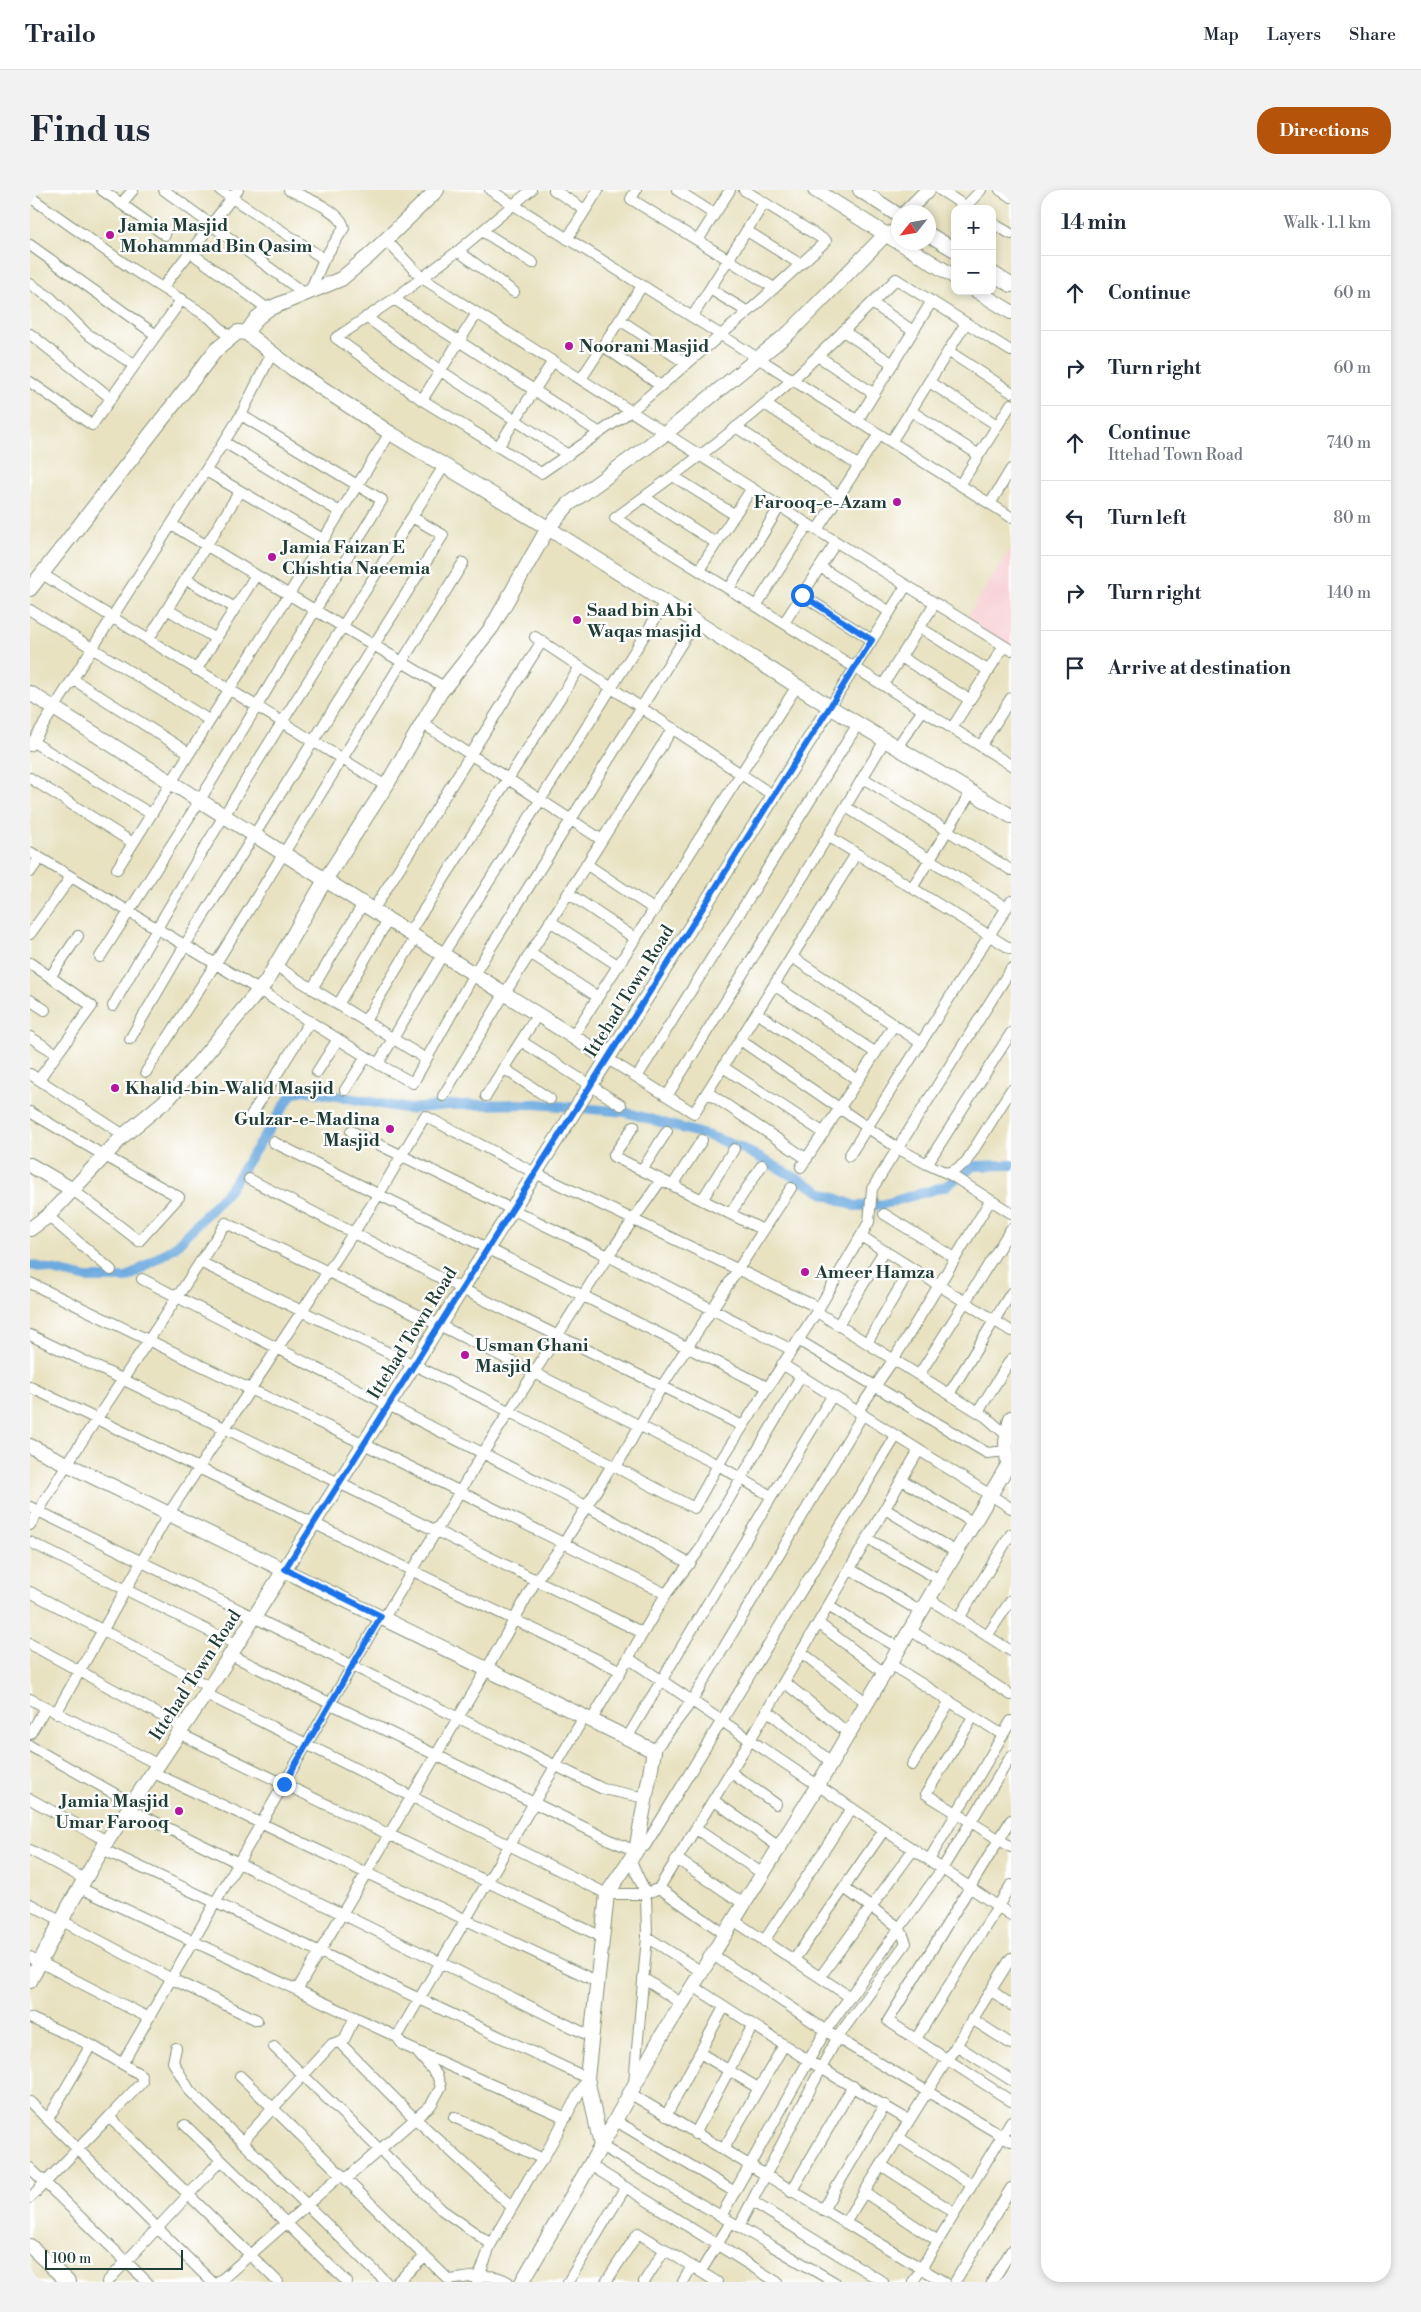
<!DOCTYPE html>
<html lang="en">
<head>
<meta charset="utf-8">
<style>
  :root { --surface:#fff; --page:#f2f2f3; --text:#1f2937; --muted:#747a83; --line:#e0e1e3; --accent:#b45309 }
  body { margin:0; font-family:"Libre Bodoni",serif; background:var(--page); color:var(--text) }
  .controls { position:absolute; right:15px; top:15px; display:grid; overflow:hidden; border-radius:10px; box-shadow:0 2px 8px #0003 }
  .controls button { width:45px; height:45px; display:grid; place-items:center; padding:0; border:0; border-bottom:1px solid var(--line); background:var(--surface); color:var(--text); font:25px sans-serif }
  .compass { position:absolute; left:861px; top:15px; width:45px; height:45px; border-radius:50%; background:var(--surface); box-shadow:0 2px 8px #0003; rotate:239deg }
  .scale { position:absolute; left:15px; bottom:12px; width:138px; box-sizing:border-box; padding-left:5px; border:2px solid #1f3d34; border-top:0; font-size:14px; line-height:18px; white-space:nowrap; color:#1f3d34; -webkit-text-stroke:4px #fff; paint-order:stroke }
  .stop { position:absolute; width:15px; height:15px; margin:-11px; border:4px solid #1a73e8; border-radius:50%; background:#fff }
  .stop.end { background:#1a73e8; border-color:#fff; box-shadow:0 1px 5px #0008 }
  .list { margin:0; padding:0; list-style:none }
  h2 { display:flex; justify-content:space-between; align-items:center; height:65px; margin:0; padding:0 20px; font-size:21px }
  h2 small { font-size:16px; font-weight:400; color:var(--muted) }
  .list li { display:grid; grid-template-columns:32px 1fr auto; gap:15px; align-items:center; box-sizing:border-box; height:75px; padding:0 20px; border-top:1px solid var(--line) }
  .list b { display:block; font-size:19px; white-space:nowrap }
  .list p { margin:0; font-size:16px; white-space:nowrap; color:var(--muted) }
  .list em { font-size:16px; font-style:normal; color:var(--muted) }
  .icon { flex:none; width:28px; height:28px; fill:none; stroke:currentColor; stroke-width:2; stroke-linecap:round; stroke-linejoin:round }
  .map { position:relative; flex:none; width:981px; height:2092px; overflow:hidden; border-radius:20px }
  header { display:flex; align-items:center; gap:30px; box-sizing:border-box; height:70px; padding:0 25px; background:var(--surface); border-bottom:1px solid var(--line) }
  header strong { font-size:24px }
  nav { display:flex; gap:28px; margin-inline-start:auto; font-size:18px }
  .intro { display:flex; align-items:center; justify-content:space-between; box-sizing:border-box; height:120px; padding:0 30px }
  h1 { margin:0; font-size:35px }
  .button { padding:12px 22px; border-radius:20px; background:var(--accent); color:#fff; font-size:18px; font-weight:700 }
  main { display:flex; gap:30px; padding:0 30px }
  aside { flex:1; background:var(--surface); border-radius:20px; box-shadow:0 2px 8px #0003 }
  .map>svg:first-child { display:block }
  .built { fill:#f7cfd3 }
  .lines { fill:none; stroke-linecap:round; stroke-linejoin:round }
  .canal { stroke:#6daadf; stroke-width:10 }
  .street-casing { stroke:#84907a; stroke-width:12 }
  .secondary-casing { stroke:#84907a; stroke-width:16 }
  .street { stroke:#fff; stroke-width:10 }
  .secondary { stroke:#fff; stroke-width:14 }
  .route { stroke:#1a73e8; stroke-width:6 }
  .poi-dot { fill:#b5179e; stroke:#fff; stroke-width:2 }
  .labels { text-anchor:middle; stroke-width:4.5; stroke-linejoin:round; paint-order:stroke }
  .poi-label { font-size:18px; font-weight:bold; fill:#1f3d34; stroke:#fff; text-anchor:start }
  .street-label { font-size:18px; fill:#1f3d34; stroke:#fff }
</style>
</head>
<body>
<header>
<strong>Trailo</strong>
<nav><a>Map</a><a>Layers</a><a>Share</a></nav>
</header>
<div class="intro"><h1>Find us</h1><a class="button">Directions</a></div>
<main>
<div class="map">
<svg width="981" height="2092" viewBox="0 0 981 2092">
  <rect width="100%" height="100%" fill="#fff"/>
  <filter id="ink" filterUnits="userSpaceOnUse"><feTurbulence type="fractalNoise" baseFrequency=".02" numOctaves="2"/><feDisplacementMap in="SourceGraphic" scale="10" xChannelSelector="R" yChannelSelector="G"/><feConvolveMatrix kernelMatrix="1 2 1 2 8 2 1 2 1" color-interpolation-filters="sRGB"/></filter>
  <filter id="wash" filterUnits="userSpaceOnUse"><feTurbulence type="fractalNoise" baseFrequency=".0096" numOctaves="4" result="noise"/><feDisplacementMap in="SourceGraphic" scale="20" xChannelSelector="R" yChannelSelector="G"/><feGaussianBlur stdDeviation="1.12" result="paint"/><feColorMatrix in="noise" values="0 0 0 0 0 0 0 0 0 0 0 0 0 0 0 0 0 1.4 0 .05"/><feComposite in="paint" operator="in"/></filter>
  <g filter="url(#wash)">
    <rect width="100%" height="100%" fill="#e8e2c1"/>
    <path class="built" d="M981,358v102l-47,-29z"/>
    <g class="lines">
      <path class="canal" d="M0,1075l57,13h40l49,-32 53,-56 63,-96 11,-4 106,19 39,-4 89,-1 88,8 84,24 33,12 83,46 30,12 26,-1 65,-19 28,-20 37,-1"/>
    </g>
  </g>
  <g filter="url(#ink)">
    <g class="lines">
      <defs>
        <path id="street" d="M72,0l63,45
          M134,0l141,104
          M190,0l104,69
          M259,0c15,7 53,21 55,38l-20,31 -15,34
          M460,0l521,327
          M501,0l-73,61 -64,48 -58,39 86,62 119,73 90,-62 117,-99 78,-71 -82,-51
          M524,0l31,20
          M606,0l-5,9 143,89
          M647,0l37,24
          M910,0l30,19
          M970,0l11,7
          M0,7l102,72 78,49 19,19
          M91,14l12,-14
          M936,16l15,-16
          M962,33l19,11
          M452,41l51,32
          M717,41l53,33
          M537,49l31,-49
          M356,50l36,38 395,252 194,120
          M668,50l32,-50
          M0,55l126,90
          M428,61l56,41
          M160,62l78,57
          M0,94l21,14 35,35 48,32
          M133,97l75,-97
          M680,99l38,23
          M364,109l206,134
          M842,113l41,28
          M336,127l75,54 127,84
          M662,127l72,-114
          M590,130l67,44
          M813,141l50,33
          M0,144l81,64
          M573,156l58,40
          M918,161l63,41
          M981,161l-115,-72c-34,34 -68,68 -104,101 -55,50 -116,94 -177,138l396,247
          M788,166l56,38
          M551,189l61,-93
          M0,192l62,43 90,-126
          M899,192l68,43
          M392,210l55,-87
          M735,214l94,62
          M881,221l68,44
          M827,231l75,-120
          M706,237l103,69
          M194,252l116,70
          M861,252l75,-119
          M468,257l55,-86
          M176,281l117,68
          M643,286l62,39
          M930,295l51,-81
          M614,307l72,46
          M960,314l21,-35
          M142,335l272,162
          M787,340l62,-96
          M790,377l70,45
          M669,380l53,-82
          M12,384l344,212
          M156,389l49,29
          M699,399l51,-83
          M772,405l70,45
          M726,416l52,-82
          M137,419l49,30
          M0,420l179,110
          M754,433l52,-81
          M889,437l70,44
          M505,447l239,159
          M118,450l92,-149
          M871,467l69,43
          M166,480l60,-95
          M44,490l115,73
          M853,495l52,-82
          M800,517l76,-121
          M392,533l180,117
          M922,538l52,-82
          M3,552l118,72
          M0,556l211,-331 31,-62
          M951,556l30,-48
          M867,557l26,-37
          M0,588l103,65
          M833,588l148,92
          M816,617l161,101
          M798,646l183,113
          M0,662l229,138 119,74 65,-110 222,-351
          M556,674l69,46
          M87,679l273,-436
          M0,682l10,-14
          M882,698l59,-96
          M538,703l68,46
          M343,720l169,-269
          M520,731l69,45
          M379,743l171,-266
          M0,744l41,-57
          M500,763l68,44
          M70,767l100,-157 182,-300 -141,-85
          M762,767l129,86
          M0,773l62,43 -53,73
          M246,776l150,93
          M20,787l28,-41
          M744,795l102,68
          M282,799l51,-85
          M0,810l15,10
          M308,815l50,-85
          M83,816c102,-185 219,-361 331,-540
          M727,823l101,67
          M335,831l51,-84
          M543,846l224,-350
          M0,847l27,17
          M100,849l55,-94 258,-410 -31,-18
          M710,850l159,109 28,15 24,11 60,38
          M491,851l100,64
          M578,869l86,54 162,-259
          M348,874l35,19 61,-109 221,-352
          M693,877l101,66
          M473,878l47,31
          M116,882l70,-109 247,-400
          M287,882l21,-33
          M0,884l94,61
          M607,887l221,-353
          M315,900l21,-33
          M677,902l100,67
          M413,906l62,-103 168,-265
          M456,906l52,-82
          M637,906l161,-260 57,-96
          M0,922l75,44 74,41 -40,44 -66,-51
          M220,927l60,-96
          M604,936l-21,30 150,74
          M321,941l257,125 -125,197 -99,165
          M243,952l494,245
          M819,966l162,-255
          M897,974l84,-131
          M771,977l93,-142
          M612,980l25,-39
          M917,983l8,-3 11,-8 45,-72
          M219,989l213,110 281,137
          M631,990l-53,76 184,94
          M643,995l29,-45
          M672,1010l32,-51
          M700,1024l32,-49
          M854,1024l71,44
          M18,1026l63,54
          M831,1046l150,95
          M170,1072l291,140 203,106 24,-43 53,31
          M112,1089l446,228 102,57
          M0,1093l334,161 302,150
          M787,1122l169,105 25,22
          M808,1135l46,-74
          M0,1145l309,148 304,150
          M768,1150l189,113 20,-2
          M837,1153l44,-75
          M752,1174l229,144
          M889,1185l92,-146
          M0,1197l591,284
          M919,1204l62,-101
          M828,1221l36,-52 96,-158
          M948,1222l33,-53
          M586,1277l46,-81 129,-198
          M872,1290l72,43
          M0,1317l573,282 43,9
          M855,1319l71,43
          M0,1335l37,-61 159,-241 213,102 279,140 101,-157 50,-86 3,-33 139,-220
          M838,1349l72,41
          M0,1352l207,103
          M820,1379l71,43
          M0,1402l180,95
          M899,1409l82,52
          M798,1416l71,42
          M929,1428l52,-84
          M788,1433l66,50
          M880,1440l101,65
          M957,1446l24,-36
          M0,1454l154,84
          M771,1462l66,51
          M201,1465l381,186 24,10 9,-5 251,-410
          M598,1468l383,257
          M860,1474l113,71
          M754,1492l64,51
          M176,1504l401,200h39l13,-6 91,-148 169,-290
          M0,1509l129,66
          M737,1520l64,52
          M26,1523l113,-200 210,-319 46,-78 110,57 284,135
          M943,1527l-47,77 85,53
          M561,1531l75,-127 32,-42 103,-176
          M0,1544l16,-27
          M150,1544l422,203
          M597,1548l205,-342
          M0,1556l103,58
          M624,1561l38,-50 171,-287
          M882,1575l38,-64
          M700,1582l46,32
          M124,1583l444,209
          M0,1609l77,42
          M683,1610l66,47
          M99,1619l463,228
          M981,1630l-123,201 123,80
          M666,1639l67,45
          M72,1659l485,229 -44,81 -14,19 -38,66 -14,38
          M0,1660l55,29
          M647,1669l67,45
          M899,1670l82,-139
          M601,1671l15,33 1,43 -13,146
          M50,1698l317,149 6,8 163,73
          M629,1698l66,46
          M0,1714l142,75 85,41
          M703,1730l117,77
          M617,1747l55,35
          M734,1751l88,-133
          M683,1765l124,83 174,103
          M0,1767l119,61
          M764,1770l90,-130
          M790,1787l93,-127
          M613,1788l39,26
          M663,1796l116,75 99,59
          M267,1800l190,-321 49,-89 28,-37 48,-78
          M961,1800l20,15
          M0,1828l61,27 50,30 1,7 -33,35 169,165
          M942,1829l39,25
          M367,1847l187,-320
          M886,1849l95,-154
          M309,1852l68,69 105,96
          M926,1855l55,35
          M244,1857l168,163 49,34
          M146,1858l-3,14 17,29 196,191
          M670,1863l58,35
          M92,1874l259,-448
          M210,1886l209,204c19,-2 42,-9 59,2
          M601,1904l313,188
          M0,1912l182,180
          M636,1926l58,-109
          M424,1927l89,42
          M18,1929l43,-74
          M586,1931l119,71
          M155,1935l162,157
          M665,1944l58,-109
          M868,1947l74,48
          M212,1952l90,-98 12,-4 11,-23
          M571,1956l233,136
          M693,1960l61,-105
          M560,1975l187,117
          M851,1975l74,48
          M0,1978l117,114
          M316,1989l85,-74 10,-18 -4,-12 -20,-23
          M761,2002l62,-106
          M834,2002l74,49
          M0,2008l79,-81
          M723,2012l130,80
          M793,2020l62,-105
          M691,2026l105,-186 116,-161 69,-113
          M815,2033l166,-265
          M709,2036l98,-188 69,-95 -6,-15 -56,-40
          M671,2081l30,-49
          M77,2092l114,-122
          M189,2092l122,-107
          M367,2092l28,-25
          M538,2092l57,-94
          M576,2092l32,-49 79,49
          M614,2092l21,-33
          M653,2092l9,-16
          M883,2092l98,-161
          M925,2092l56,-94
          M962,2092l19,-31"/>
        <path id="secondary" d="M785,0l83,52
          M830,0l38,25
          M876,22l22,-22
          M898,44l27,16
          M869,52l56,35
          M962,83l19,12
          M947,101l34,21
          M216,143l11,-15 11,-9 73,-30 29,-24 67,-65
          M0,399l186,-239 22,-18 8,1 47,36 97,64 158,95 282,179 181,109
          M0,503l578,366
          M0,975l43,25
          M0,1039l18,-13 76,-81 45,-37 97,-116 59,-102 61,-94 54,-93 52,-66 56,-99 21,-24 97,-71 124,-101 96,-98 7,-1 5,-5
          M0,1256l624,305 -18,100 -29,43 -20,184 14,68 -79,136
          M0,1791l38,-73 39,-67 103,-154 620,-980
          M571,1956l60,-109 157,-252 190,-320 -2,-23 5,-24
          M0,2056l38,36"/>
      </defs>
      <use href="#street" class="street-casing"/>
      <use href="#secondary" class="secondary-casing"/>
      <use href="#street" class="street"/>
      <use href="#secondary" class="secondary"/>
    </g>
  </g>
  <g class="lines" filter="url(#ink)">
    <path class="route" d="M254,1594l97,-168 -96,-47 587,-929 -70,-45"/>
  </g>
  <g class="poi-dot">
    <circle cx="80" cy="45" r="5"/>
    <circle cx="539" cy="156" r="5"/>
    <circle cx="867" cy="312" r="5"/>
    <circle cx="242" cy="367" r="5"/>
    <circle cx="547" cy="430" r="5"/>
    <circle cx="85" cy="898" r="5"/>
    <circle cx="360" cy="939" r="5"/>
    <circle cx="775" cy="1082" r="5"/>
    <circle cx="435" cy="1165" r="5"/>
    <circle cx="149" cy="1621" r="5"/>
  </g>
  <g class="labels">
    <g class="poi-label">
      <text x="90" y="41">Jamia Masjid<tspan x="90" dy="21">Mohammad Bin Qasim</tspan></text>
      <text x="549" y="162">Noorani Masjid</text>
      <text x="857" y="318" text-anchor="end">Farooq-e-Azam</text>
      <text x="252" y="363">Jamia Faizan E<tspan x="252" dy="21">Chishtia Naeemia</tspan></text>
      <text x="557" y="426">Saad bin Abi<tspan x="557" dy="21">Waqas masjid</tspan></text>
      <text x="95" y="904">Khalid-bin-Walid Masjid</text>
      <text x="350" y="935" text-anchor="end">Gulzar-e-Madina<tspan x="350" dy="21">Masjid</tspan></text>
      <text x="785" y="1088">Ameer Hamza</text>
      <text x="445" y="1161">Usman Ghani<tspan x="445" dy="21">Masjid</tspan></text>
      <text x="139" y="1617" text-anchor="end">Jamia Masjid<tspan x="139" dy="21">Umar Farooq</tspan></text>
    </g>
    <g class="street-label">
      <text transform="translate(599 801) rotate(-58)" y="6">Ittehad Town Road</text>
      <text transform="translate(382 1143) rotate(-58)" y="6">Ittehad Town Road</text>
      <text transform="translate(165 1485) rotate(-57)" y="6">Ittehad Town Road</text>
    </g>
  </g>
</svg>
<div class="controls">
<button>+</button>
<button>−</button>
</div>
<svg class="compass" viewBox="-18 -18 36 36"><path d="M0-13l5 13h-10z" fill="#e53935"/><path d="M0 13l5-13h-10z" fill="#747a83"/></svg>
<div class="scale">100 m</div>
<div class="stop" style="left:772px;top:405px"></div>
<div class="stop end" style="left:254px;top:1594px"></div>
</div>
<aside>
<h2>14 min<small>Walk · 1.1 km</small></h2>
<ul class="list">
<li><svg class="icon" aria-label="ahead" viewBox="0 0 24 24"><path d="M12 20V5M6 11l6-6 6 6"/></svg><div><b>Continue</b></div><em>60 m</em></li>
<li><svg class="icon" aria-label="right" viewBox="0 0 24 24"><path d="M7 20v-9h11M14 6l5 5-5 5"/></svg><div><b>Turn right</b></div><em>60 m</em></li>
<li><svg class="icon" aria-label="ahead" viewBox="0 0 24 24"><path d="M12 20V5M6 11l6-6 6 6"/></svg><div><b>Continue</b><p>Ittehad Town Road</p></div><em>740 m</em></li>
<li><svg class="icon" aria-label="left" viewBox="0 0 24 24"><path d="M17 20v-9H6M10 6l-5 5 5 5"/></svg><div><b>Turn left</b></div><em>80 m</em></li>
<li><svg class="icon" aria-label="right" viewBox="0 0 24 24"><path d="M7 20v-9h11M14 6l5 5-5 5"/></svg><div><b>Turn right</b></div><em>140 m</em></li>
<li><svg class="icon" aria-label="arrive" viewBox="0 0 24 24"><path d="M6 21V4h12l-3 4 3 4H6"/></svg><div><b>Arrive at destination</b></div></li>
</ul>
</aside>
</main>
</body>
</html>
